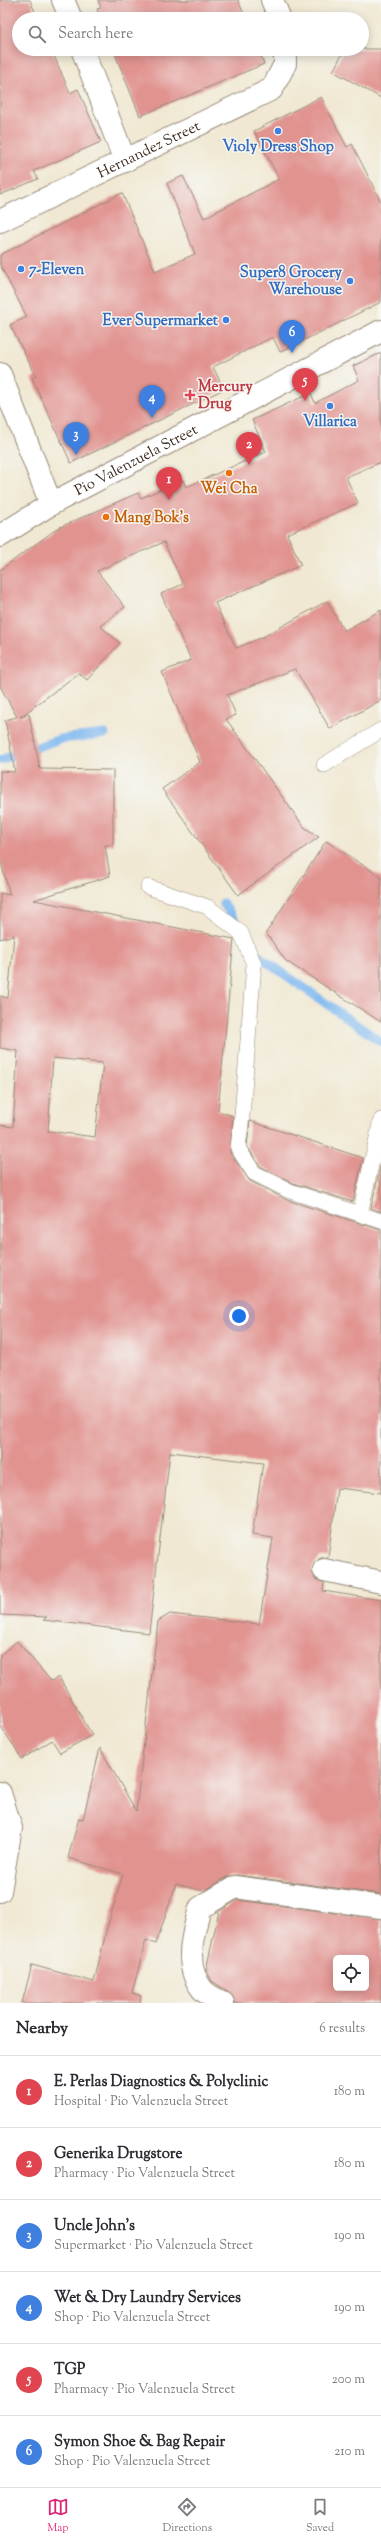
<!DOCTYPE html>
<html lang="en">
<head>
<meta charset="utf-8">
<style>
  :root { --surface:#fff; --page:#f2f2f3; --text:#2b2b33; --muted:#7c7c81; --line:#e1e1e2; --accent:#db2777 }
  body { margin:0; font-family:"Sorts Mill Goudy",serif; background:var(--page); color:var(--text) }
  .controls { position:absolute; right:12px; bottom:12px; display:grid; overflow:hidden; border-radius:6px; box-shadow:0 2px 10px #0003 }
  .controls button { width:36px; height:36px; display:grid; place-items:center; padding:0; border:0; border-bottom:1px solid var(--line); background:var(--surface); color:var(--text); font:20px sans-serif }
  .you { position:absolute; left:239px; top:1316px; width:14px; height:14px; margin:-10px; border:3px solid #fff; border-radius:50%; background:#1a73e8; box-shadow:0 0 0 6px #1a73e833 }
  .badge { display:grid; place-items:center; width:26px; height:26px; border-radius:50%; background:var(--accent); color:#fff; font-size:13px; font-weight:700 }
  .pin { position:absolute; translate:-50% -33px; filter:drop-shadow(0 1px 2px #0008) }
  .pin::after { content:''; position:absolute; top:21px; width:14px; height:12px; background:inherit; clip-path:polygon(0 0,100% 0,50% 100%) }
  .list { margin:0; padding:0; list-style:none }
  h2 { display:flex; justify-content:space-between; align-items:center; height:52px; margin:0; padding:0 16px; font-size:17px }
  h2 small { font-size:13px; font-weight:400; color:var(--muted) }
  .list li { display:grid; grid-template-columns:26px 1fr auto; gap:12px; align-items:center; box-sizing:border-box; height:72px; padding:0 16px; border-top:1px solid var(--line) }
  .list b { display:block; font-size:15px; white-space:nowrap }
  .list p { margin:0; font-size:13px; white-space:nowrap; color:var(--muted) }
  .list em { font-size:13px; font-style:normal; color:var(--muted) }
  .icon { flex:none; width:22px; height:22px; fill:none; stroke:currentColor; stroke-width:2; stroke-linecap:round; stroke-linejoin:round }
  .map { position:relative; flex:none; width:381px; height:2003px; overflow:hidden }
  .search { position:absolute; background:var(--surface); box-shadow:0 2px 10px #0003; left:12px; right:12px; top:12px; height:44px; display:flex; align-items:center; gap:10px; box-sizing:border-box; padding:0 14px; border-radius:22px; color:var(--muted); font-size:15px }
  .sheet { height:484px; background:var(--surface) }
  nav { display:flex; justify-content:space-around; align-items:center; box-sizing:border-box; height:56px; border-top:1px solid var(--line); background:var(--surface); font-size:11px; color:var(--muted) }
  nav a { display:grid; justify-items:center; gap:2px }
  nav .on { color:var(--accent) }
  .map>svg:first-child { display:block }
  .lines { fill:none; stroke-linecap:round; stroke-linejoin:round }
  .stream { stroke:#80b9f0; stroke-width:9 }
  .building { fill:#e19390; fill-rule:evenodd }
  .service-casing { stroke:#968978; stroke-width:16 }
  .minor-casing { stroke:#968978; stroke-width:24 }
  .tertiary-casing { stroke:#968978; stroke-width:24 }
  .service { stroke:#fff; stroke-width:15 }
  .minor { stroke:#fff; stroke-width:22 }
  .tertiary { stroke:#fff; stroke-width:22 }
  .shop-dot { fill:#3f7fe0; stroke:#f6f6f2; stroke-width:1.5 }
  .health-dot { fill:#e0444e; stroke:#f6f6f2; stroke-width:1.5 }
  .food-dot { fill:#e8710a; stroke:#f6f6f2; stroke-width:1.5 }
  .labels { text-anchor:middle; stroke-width:3; stroke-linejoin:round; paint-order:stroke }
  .shop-label { font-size:15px; font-weight:bold; fill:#366cbe; stroke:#f6f6f2 }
  .street-label { font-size:15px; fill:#3b2a1e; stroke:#f6f6f2 }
  .health-label { font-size:15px; font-weight:bold; fill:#be3a42; stroke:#f6f6f2; text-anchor:start }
  .food-label { font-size:15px; font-weight:bold; fill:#c56008; stroke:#f6f6f2 }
</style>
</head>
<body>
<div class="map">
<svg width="381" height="2003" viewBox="0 0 381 2003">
  <rect width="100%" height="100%" fill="#f6f6f2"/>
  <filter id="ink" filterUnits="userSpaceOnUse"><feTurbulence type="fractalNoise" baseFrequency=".025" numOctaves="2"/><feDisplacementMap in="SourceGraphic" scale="8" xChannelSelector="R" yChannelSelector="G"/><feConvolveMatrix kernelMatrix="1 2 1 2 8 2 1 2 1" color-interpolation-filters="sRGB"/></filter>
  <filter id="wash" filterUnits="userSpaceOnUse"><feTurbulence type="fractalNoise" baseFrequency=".012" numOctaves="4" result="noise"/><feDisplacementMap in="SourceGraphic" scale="16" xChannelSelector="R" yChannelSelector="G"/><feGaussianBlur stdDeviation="0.9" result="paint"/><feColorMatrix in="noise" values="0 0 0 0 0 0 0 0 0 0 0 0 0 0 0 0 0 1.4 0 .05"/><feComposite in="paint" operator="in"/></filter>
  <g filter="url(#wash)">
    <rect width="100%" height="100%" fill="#f0e8d2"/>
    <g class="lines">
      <path class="stream" d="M0,760l60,-21 45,-5
        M223,903l16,24
        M252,946l8,11 121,85"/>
    </g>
    <g id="blocks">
      <path class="building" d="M0,0h30l8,19h-19v30h32l19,44 8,-4 23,53 -67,29 4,8 -38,16z
        M98,0h140l8,19h-145l-4,-10 4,-1z
        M113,49h145l6,15 -124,52z
        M345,49h36v49l-48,-27z
        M321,97l26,50 5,-3 29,58v100l-101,50 -7,-15 -60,30 11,22 -153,74 -39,-85 4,-2 -26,-51 17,-8 -27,-52v-10l122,-62 33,78 40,-17 -28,-71 16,-7 21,42 75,-39 -25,-48z
        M381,353v109l-35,15 12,26 -71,31 14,31 -86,38 21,45 25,-10 66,-37 17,30 37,-21v90l-51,29 -35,-60 -68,26 9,20 -10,4 78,108 15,10 -81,58 -76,-106 38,-27 -38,-90 29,-12 -30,-66 22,-10 -19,-42 -67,29 28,36 -25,19 20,17 -33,37 -8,-7 -59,44 9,-3 11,55 73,1v75h-8l5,31 -76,24 200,39 -16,172 15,5 -3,37 20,28 37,19 94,30v263l-44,-5 -9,70h-8l-8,10 3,11 9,4 -1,8 58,9v294l-144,-19 -8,1 -25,15 -28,-7 -20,60 -10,-4 -14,53 9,3 -1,7h-118l10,-38 62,17 13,-54 16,-54 -55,-16 11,-40 4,1 17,-71 36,63 22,-190 12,-7 89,10 14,-86 -21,-3 11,-72 -93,-11 -21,181 -106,-13 4,-3 -47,-2v-490l13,2 5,-76 -18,-3v-52l8,2 6,-63 -14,4v-46l10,2 -10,-36v-88l15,1 -10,-52 12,-3 -17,-31v-116l58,-42 80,-35 3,5 42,-18 3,7 80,-35 -14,-32 59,-27 4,10 44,-23 -6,-14zM53,1058l50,5 -8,74 -47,-6z
        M326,841l55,36v145l-95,-61 -20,-28z
        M250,1121l113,37 -10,44 -60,-19 -33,-17 -13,-20z
        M381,1163v49l-10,-4z
        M17,1641l34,40 8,-4 33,58 -32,18 -8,-13 -30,19 -22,-34v-70z
        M238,1900l143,19v84h-146l-6,-11 -17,-11 -6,-11 13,-59zM336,1958h30v30h-30z"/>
    </g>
  </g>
  <g filter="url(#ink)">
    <use href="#blocks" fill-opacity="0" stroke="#968978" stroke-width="1"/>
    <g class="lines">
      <defs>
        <path id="service" d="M324,765l57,-35
          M148,887l60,20 33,26 13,31 -12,152 -4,32 16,25 36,18 91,30
          M360,1214l21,-94"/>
        <g id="minor">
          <path d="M63,0l8,19"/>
          <path d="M272,0l8,19"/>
          <path d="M82,49l43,112"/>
          <path id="s1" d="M0,221l272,-132 13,-25v-15"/>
          <path d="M324,1570l57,12"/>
          <path d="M0,1793l11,35 -11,63"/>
          <path d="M223,2003c-7,-4 -16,-8 -21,-14 -19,-24 -9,-55 -2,-81l35,-21 146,20"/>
        </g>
        <g id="tertiary">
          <path d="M0,374l51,130"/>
          <path id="s2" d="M0,536l51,-32 330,-173"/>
        </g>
      </defs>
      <use href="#service" class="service-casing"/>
      <use href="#minor" class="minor-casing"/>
      <use href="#tertiary" class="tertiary-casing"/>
      <use href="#service" class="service"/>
      <use href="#minor" class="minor"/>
      <use href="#tertiary" class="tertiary"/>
    </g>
  </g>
  <g class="shop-dot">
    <circle cx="278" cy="131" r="4"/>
    <circle cx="21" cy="269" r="4"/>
    <circle cx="350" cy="281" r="4"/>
    <circle cx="226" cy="320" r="4"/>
    <circle cx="330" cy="406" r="4"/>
  </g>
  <path class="health-dot" d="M188 389h4v4h4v4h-4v4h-4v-4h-4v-4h4z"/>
  <g class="food-dot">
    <circle cx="229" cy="473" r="4"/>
    <circle cx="106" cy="517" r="4"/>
  </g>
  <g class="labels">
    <g class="shop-label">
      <text x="278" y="151">Violy Dress Shop</text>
      <text x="29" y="274" text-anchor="start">7-Eleven</text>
      <text x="342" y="277" text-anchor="end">Super8 Grocery<tspan x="342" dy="17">Warehouse</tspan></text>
      <text x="218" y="325" text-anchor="end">Ever Supermarket</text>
      <text x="330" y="426">Villarica</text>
    </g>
    <g class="street-label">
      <text dy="5" stroke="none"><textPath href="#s1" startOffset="165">Hernandez Street</textPath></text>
      <text dy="5" stroke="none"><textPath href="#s2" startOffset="156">Pio Valenzuela Street</textPath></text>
    </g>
    <g class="health-label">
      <text x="198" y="391">Mercury<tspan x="198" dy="17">Drug</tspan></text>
    </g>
    <g class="food-label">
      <text x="229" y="493">Wei Cha</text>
      <text x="114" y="522" text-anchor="start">Mang Bok's</text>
    </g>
  </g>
</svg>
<div class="controls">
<button><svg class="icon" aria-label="locate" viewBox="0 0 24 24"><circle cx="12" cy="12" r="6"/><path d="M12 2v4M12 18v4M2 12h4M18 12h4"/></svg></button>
</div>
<div class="you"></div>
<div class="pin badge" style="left:169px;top:500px;background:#e0444e">1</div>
<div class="pin badge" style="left:249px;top:465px;background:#e0444e">2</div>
<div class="pin badge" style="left:76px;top:455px;background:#3f7fe0">3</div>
<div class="pin badge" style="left:152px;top:418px;background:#3f7fe0">4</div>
<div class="pin badge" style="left:305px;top:401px;background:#e0444e">5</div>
<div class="pin badge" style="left:292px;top:353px;background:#3f7fe0">6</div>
<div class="search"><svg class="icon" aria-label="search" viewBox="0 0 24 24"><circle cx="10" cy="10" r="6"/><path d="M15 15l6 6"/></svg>Search here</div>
</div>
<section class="sheet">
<h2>Nearby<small>6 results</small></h2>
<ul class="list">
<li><span class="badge" style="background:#e0444e">1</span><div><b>E. Perlas Diagnostics &amp; Polyclinic</b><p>Hospital · Pio Valenzuela Street</p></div><em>180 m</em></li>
<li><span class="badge" style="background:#e0444e">2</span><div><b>Generika Drugstore</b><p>Pharmacy · Pio Valenzuela Street</p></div><em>180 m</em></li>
<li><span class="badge" style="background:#3f7fe0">3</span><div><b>Uncle John's</b><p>Supermarket · Pio Valenzuela Street</p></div><em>190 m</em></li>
<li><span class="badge" style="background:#3f7fe0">4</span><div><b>Wet &amp; Dry Laundry Services</b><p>Shop · Pio Valenzuela Street</p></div><em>190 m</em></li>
<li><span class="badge" style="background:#e0444e">5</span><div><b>TGP</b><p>Pharmacy · Pio Valenzuela Street</p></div><em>200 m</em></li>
<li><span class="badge" style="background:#3f7fe0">6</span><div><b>Symon Shoe &amp; Bag Repair</b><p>Shop · Pio Valenzuela Street</p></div><em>210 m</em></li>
</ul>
</section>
<nav>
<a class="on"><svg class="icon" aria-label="map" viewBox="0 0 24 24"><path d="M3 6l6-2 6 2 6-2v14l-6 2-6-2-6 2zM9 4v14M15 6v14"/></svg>Map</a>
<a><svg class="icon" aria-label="directions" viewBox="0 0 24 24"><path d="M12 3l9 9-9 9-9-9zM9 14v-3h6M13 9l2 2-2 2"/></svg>Directions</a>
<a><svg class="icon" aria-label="saved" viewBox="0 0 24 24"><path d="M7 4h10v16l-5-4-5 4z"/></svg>Saved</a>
</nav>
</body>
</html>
